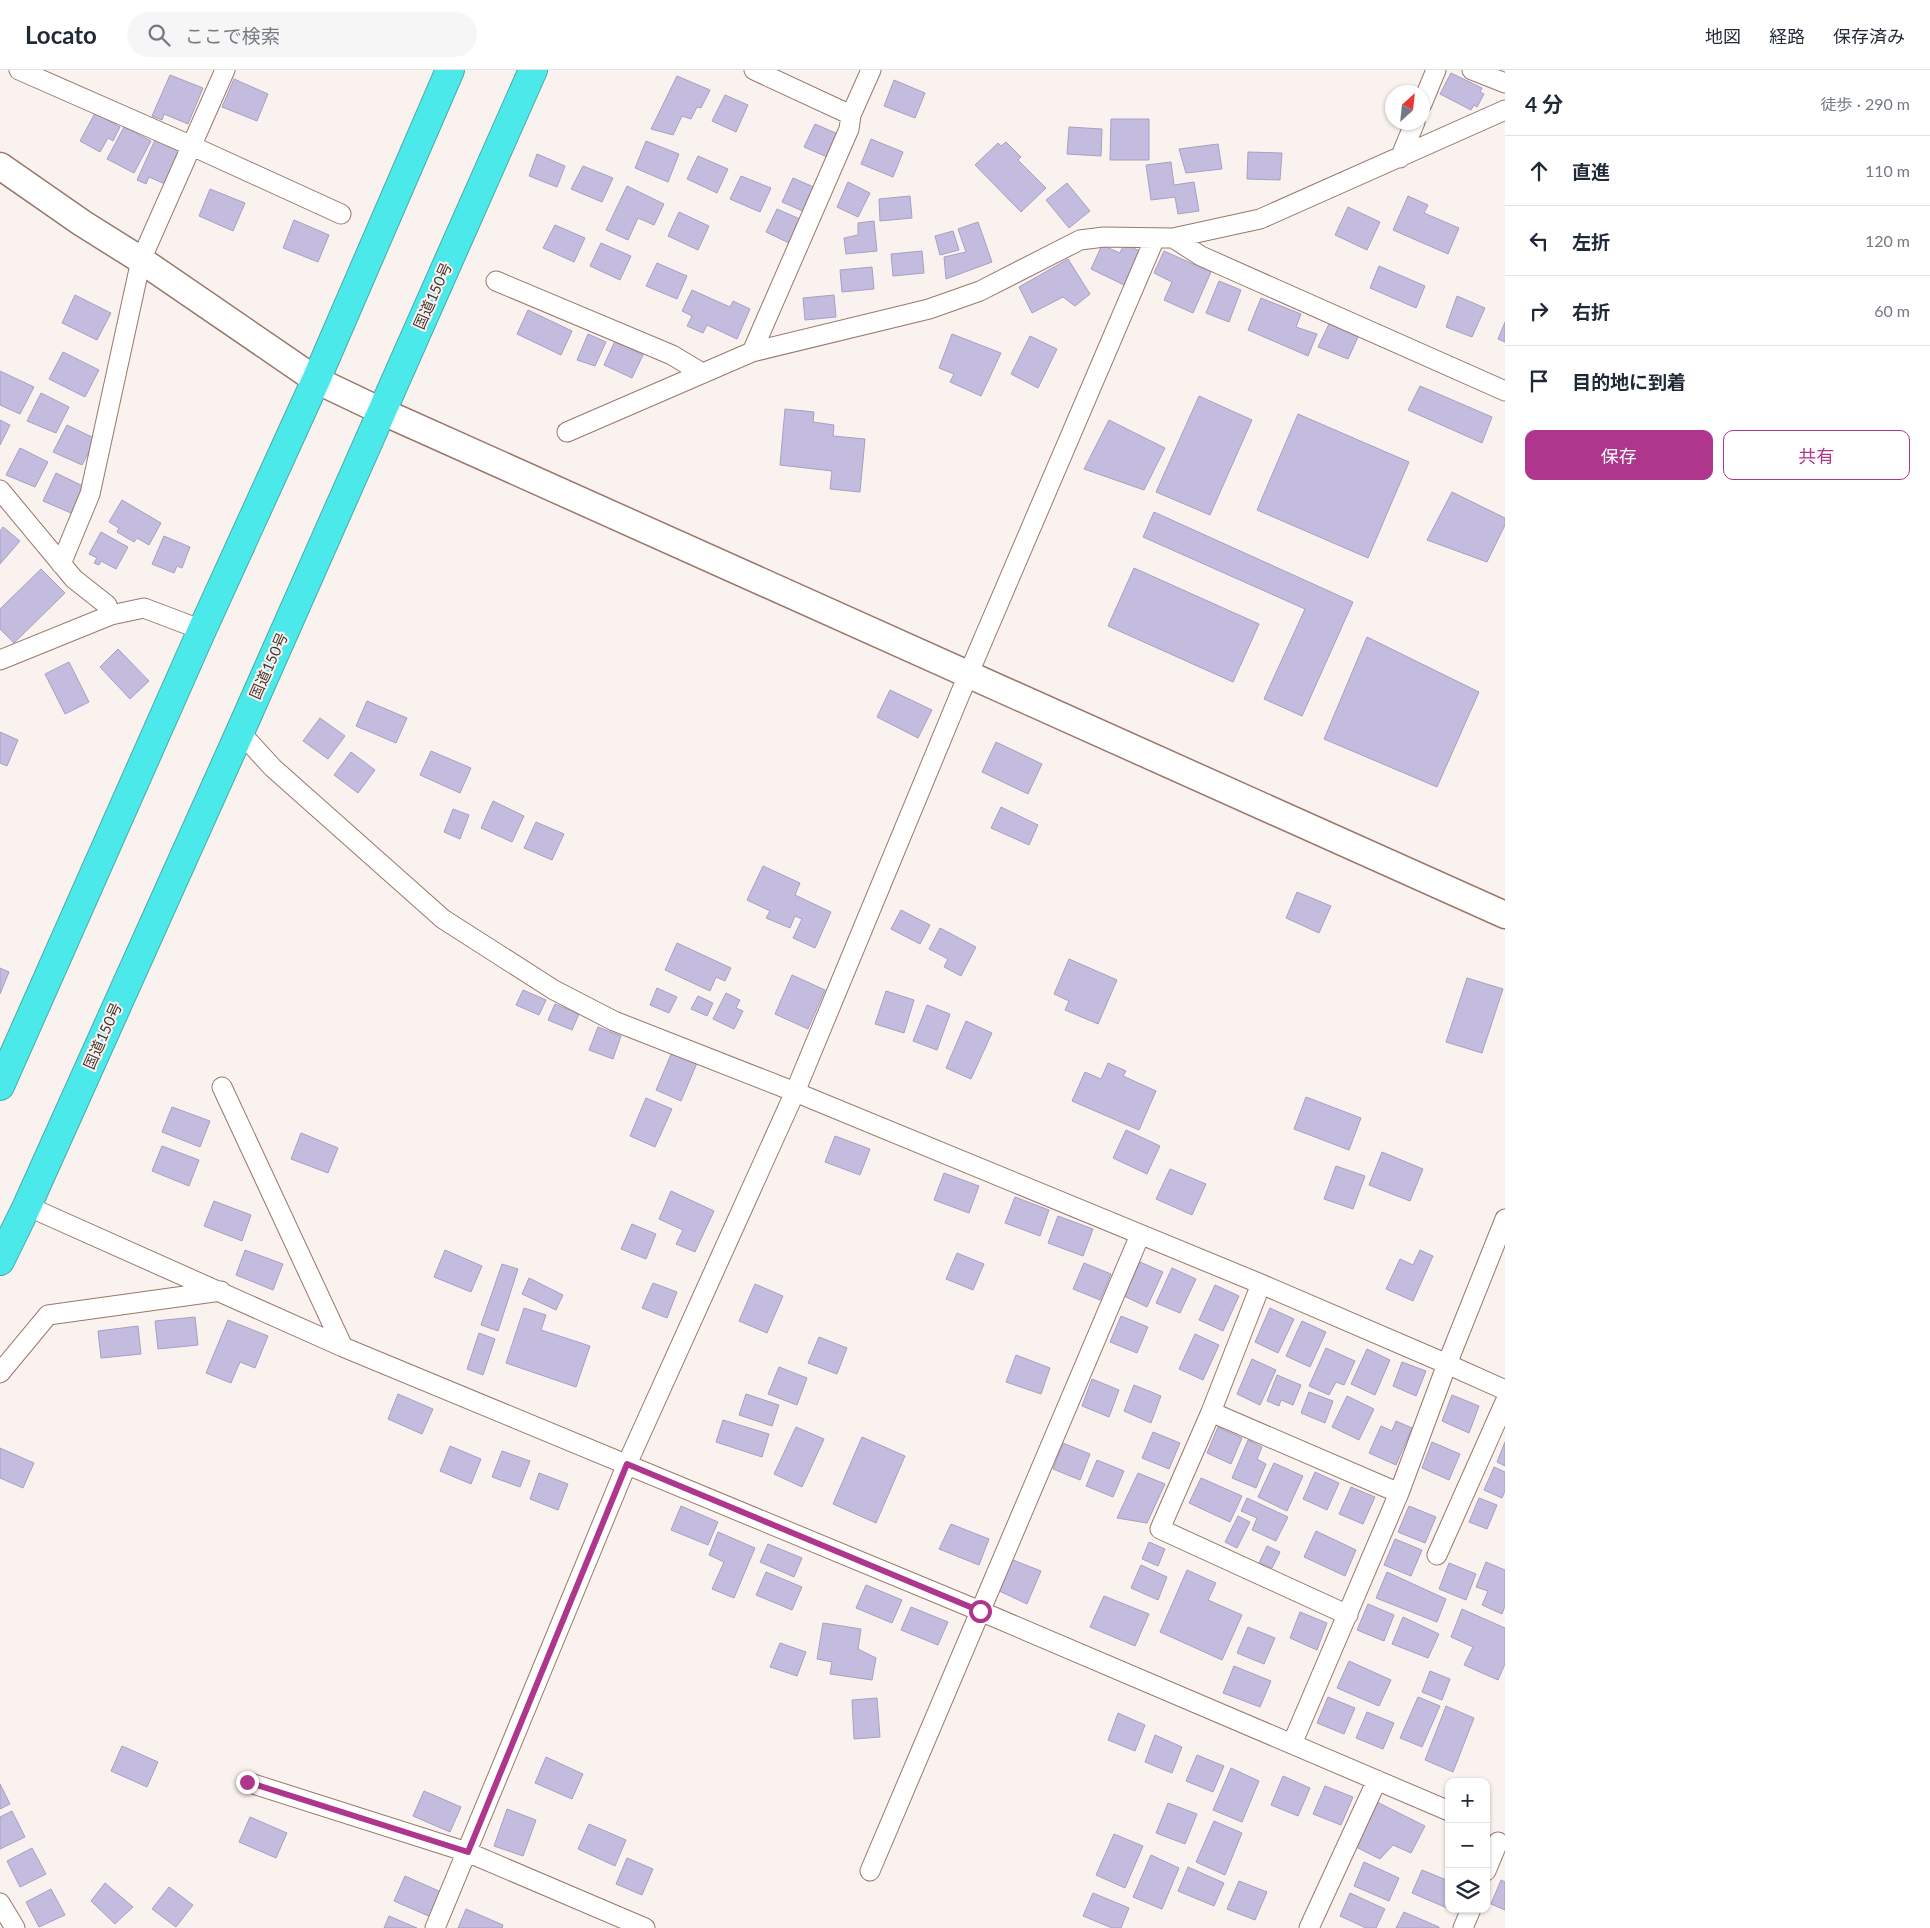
<!DOCTYPE html>
<html lang="ja">
<head>
<meta charset="utf-8">
<style>
  :root { --surface:#fff; --page:#f6f6f7; --text:#1f2937; --muted:#747a83; --line:#e0e1e3; --accent:#ae378d }
  body { margin:0; font-family:Lato,"Noto Sans JP",sans-serif; background:var(--page); color:var(--text) }
  .controls { position:absolute; right:15px; bottom:15px; display:grid; overflow:hidden; border-radius:10px; box-shadow:0 1px 4px #0004 }
  .controls button { width:45px; height:45px; display:grid; place-items:center; padding:0; border:0; border-bottom:1px solid var(--line); background:var(--surface); color:var(--text); font:25px sans-serif }
  .compass { position:absolute; left:1385px; top:15px; width:45px; height:45px; border-radius:50%; background:var(--surface); box-shadow:0 1px 4px #0004; rotate:27deg }
  .stop { position:absolute; width:15px; height:15px; margin:-11px; border:4px solid #ae378d; border-radius:50%; background:#fff }
  .stop.end { background:#ae378d; border-color:#fff; box-shadow:0 1px 5px #0008 }
  .list { margin:0; padding:0; list-style:none }
  h2 { display:flex; justify-content:space-between; align-items:center; height:65px; margin:0; padding:0 20px; font-size:21px }
  h2 small { font-size:16px; font-weight:400; color:var(--muted) }
  .list li { display:grid; grid-template-columns:32px 1fr auto; gap:15px; align-items:center; box-sizing:border-box; height:70px; padding:0 20px; border-top:1px solid var(--line) }
  .list b { display:block; font-size:19px; white-space:nowrap }
  .list em { font-size:16px; font-style:normal; color:var(--muted) }
  .actions { display:flex; gap:10px; padding:15px 20px }
  .actions a { flex:1; padding:11px 0; border:1px solid var(--accent); border-radius:10px; text-align:center; font-size:18px; color:var(--accent) }
  .actions .main { background:var(--accent); color:#fff }
  .icon { flex:none; width:28px; height:28px; fill:none; stroke:currentColor; stroke-width:2; stroke-linecap:round; stroke-linejoin:round }
  .map { position:relative; flex:none; width:1505px; height:1858px; overflow:hidden }
  header { display:flex; align-items:center; gap:30px; box-sizing:border-box; height:70px; padding:0 25px; background:var(--surface); border-bottom:1px solid var(--line) }
  header strong { font-size:24px }
  nav { display:flex; gap:28px; margin-inline-start:auto; font-size:18px }
  .search { width:350px; height:45px; background:var(--page); display:flex; align-items:center; gap:12px; box-sizing:border-box; padding:0 18px; border-radius:28px; color:var(--muted); font-size:19px }
  main { display:flex }
  aside { flex:1; background:var(--surface) }
  .map>svg:first-child { display:block }
  .building { fill:#c3bcdf; stroke:#a7a0c2 }
  .lines { fill:none; stroke-linecap:round; stroke-linejoin:round }
  .street-casing { stroke:#9b7769; stroke-width:21 }
  .secondary-casing { stroke:#9b7769; stroke-width:29 }
  .highway-casing { stroke:#4aaaaa; stroke-width:30 }
  .street { stroke:#fff; stroke-width:19 }
  .secondary { stroke:#fff; stroke-width:26 }
  .highway { stroke:#4ce9eb; stroke-width:28 }
  .route { stroke:#ae378d; stroke-width:6 }
  .labels { text-anchor:middle; stroke-width:4; stroke-linejoin:round; paint-order:stroke }
  .street-label { font-size:15px; fill:#453630; stroke:#faf2ef }
</style>
</head>
<body>
<header>
<strong>Locato</strong>
<div class="search"><svg class="icon" aria-label="search" viewBox="0 0 24 24"><circle cx="10" cy="10" r="6"/><path d="M15 15l6 6"/></svg>ここで検索</div>
<nav><a>地図</a><a>経路</a><a>保存済み</a></nav>
</header>
<main>
<div class="map">
<svg width="1505" height="1858" viewBox="0 0 1505 1858">
  <rect width="100%" height="100%" fill="#faf2ef"/>
  <path class="building" d="M1451,3l31,15 -2,4 4,2 -7,13 -3,-2 -3,5 -31,-16z
    M170,5l33,13 -15,36 -24,-10 -2,6 -10,-4z
    M677,6l33,14 -9,18 -4,-1 -6,12 -9,-3 -9,19 -22,-6z
    M234,9l34,15 -11,27 -35,-14z
    M894,10l31,13 -10,25 -31,-12z
    M725,25l23,10 -12,27 -24,-11z
    M95,43l25,14 -7,14 -5,-3 -8,14 -20,-11z
    M1111,49h38v41h-39z
    M815,54l23,10 -11,23 -23,-10z
    M124,57l27,14 -17,32 -27,-14z
    M1069,57l33,2 -1,27 -34,-2z
    M871,69l32,13 -10,25 -32,-13z
    M155,70l25,11 -15,33 -16,-7 -3,7 -9,-4z
    M646,71l33,13 -11,28 -33,-14z
    M1006,72l15,15 -3,3 28,28 -25,24 -46,-47 23,-22 3,3z
    M1218,74l4,25 -36,4 -7,-24z
    M1248,82l34,1 -2,27 -33,-1z
    M537,84l28,12 -8,21 -28,-11z
    M698,86l30,13 -11,24 -30,-14z
    M1171,92l3,23 20,-3 5,29 -21,3 -3,-17 -24,3 -5,-35z
    M583,96l30,12 -11,24 -31,-13z
    M741,106l30,12 -11,24 -30,-13z
    M793,108l23,10 -11,24 -23,-10z
    M848,112l22,11 -12,24 -21,-10z
    M1067,113l23,28 -21,17 -23,-28z
    M627,116l37,18 -10,21 -16,-7 -10,22 -22,-10z
    M210,119l35,14 -12,28 -34,-15z
    M910,126l2,22 -32,3 -1,-22z
    M1408,126l20,9 -4,8 35,15 -11,26 -55,-24z
    M1348,137l32,15 -13,28 -32,-15z
    M777,139l23,10 -11,24 -23,-11z
    M679,142l30,14 -11,24 -30,-14z
    M294,150l35,15 -11,27 -35,-14z
    M874,151l3,30 -31,3 -2,-16 14,-3v-12z
    M978,152l14,40 -46,17 -2,-22 22,-5 -8,-23z
    M555,155l30,13 -11,24 -31,-14z
    M953,161l6,19 -19,5 -5,-19z
    M601,173l30,13 -11,24 -30,-14z
    M1124,174l16,7 -16,34 -33,-16 11,-24 18,8z
    M922,181l2,22 -31,3 -2,-22z
    M1164,181l47,21 -18,41 -29,-13 8,-18 -18,-9z
    M1068,189l22,35 -15,12 -12,-9 -31,16 -13,-26z
    M657,193l30,13 -10,23 -31,-13z
    M1379,196l46,20 -9,22 -46,-20z
    M872,197l2,22 -32,3 -2,-22z
    M1219,211l22,9 -12,32 -23,-9z
    M692,220l38,17 3,-6 17,8 -13,30 -30,-14 -4,8 -16,-7 5,-10 -10,-5z
    M75,225l36,18 -14,27 -35,-17z
    M834,225l2,22 -31,3 -2,-22z
    M1457,226l28,12 -13,29 -26,-10z
    M1261,228l40,16 -5,13 21,7 -9,22 -60,-26z
    M528,240l44,21 -11,24 -44,-21z
    M1330,252l29,13 -11,24 -30,-12z
    M1505,252v20l-7,-3z
    M588,264l18,8 -11,24 -18,-6z
    M952,264l49,19 -20,43 -31,-14 4,-8 -15,-6z
    M1030,266l27,13 -19,39 -27,-14z
    M615,271l28,14 -11,23 -28,-13z
    M63,282l36,18 -14,27 -36,-18z
    M0,301l34,16 -14,27 -20,-9z
    M1420,316l72,31 -10,26 -74,-33z
    M41,323l28,14 -13,26 -29,-12z
    M1199,326l53,24 -42,95 -54,-23z
    M785,339l29,3 -1,10 21,3 -1,11 32,3 -5,53 -30,-3 2,-18 -52,-6z
    M1298,344l111,48 -41,96 -111,-48z
    M0,350l10,5 -10,20z
    M1109,350l56,28 -21,42 -60,-21z
    M67,355l29,14 -14,26 -29,-13z
    M20,378l28,14 -13,25 -29,-12z
    M56,403l29,14 -14,26 -28,-12z
    M1452,422l53,26v7l-18,37 -60,-22z
    M122,430l39,23 -12,22 -12,-7 -3,4 -17,-10 2,-4 -10,-6z
    M1154,442l199,90 -51,114 -38,-17 41,-90 -162,-72z
    M3,457l17,14 -20,23v-33z
    M101,462l27,15 -12,22 -15,-8 -2,4 -5,-2 3,-5 -8,-4z
    M164,466l26,11 -8,21 -5,-2 -3,7 -22,-9z
    M1134,498l125,56 -26,58 -125,-56z
    M41,499l24,24 -51,50 -14,-14v-20z
    M1367,567l112,55 -42,95 -113,-48z
    M118,579l31,32 -19,18 -30,-32z
    M69,592l20,40 -24,12 -20,-40z
    M890,620l42,20 -14,28 -41,-21z
    M367,631l40,17 -11,25 -40,-17z
    M320,648l25,18 -17,23 -25,-18z
    M0,662l18,8 -11,26 -7,-3z
    M996,672l46,22 -14,30 -46,-22z
    M431,681l40,17 -11,25 -40,-18z
    M351,682l24,18 -17,23 -24,-18z
    M493,731l31,15 -12,26 -31,-14z
    M1001,737l37,18 -9,20 -38,-17z
    M453,739l16,6 -9,24 -16,-7z
    M536,752l28,12 -12,26 -28,-12z
    M763,796l37,17 -5,12 36,17 -16,36 -22,-10 9,-19 -7,-3 -5,12 -24,-10 4,-7 -23,-11z
    M1297,822l34,14 -12,27 -33,-15z
    M901,840l29,15 -10,19 -29,-15z
    M940,858l36,19 -15,29 -17,-9 4,-8 -19,-10z
    M677,873l54,25 -6,13 -9,-4 -6,14 -45,-21z
    M1069,889l48,21 -19,44 -33,-14 4,-9 -15,-7z
    M0,898l9,4 -9,22z
    M792,905l33,15 -17,39 -33,-15z
    M1467,908l36,11 -21,64 -36,-11z
    M657,918l20,9 -8,16 -19,-8z
    M523,920l23,10 -7,15 -23,-10z
    M886,921l28,9 -10,33 -29,-9z
    M726,923l14,7 -4,8 7,3 -9,18 -21,-10z
    M698,926l15,7 -6,13 -16,-7z
    M555,934l24,10 -7,16 -24,-10z
    M927,935l23,9 -13,36 -24,-9z
    M966,951l26,12 -21,46 -25,-11z
    M598,957l23,9 -8,23 -24,-9z
    M672,982l25,11 -16,38 -25,-11z
    M1108,993l18,8 -3,5 33,15 -17,39 -67,-29 13,-29 16,7z
    M1306,1027l55,21 -12,32 -55,-21z
    M646,1028l26,11 -17,38 -25,-11z
    M172,1037l38,14 -10,26 -38,-15z
    M1126,1060l34,16 -13,28 -34,-16z
    M301,1063l37,15 -10,25 -37,-14z
    M835,1066l35,13 -10,26 -35,-13z
    M162,1076l37,14 -10,26 -37,-15z
    M1382,1082l41,17 -13,32 -41,-16z
    M1336,1096l29,10 -12,33 -29,-10z
    M1170,1099l36,15 -14,31 -36,-16z
    M944,1103l35,13 -10,27 -35,-13z
    M671,1121l43,20 -19,41 -19,-8 7,-14 -24,-11z
    M1015,1127l34,13 -9,26 -35,-13z
    M214,1131l37,14 -9,26 -38,-15z
    M1058,1146l35,13 -10,27 -35,-13z
    M632,1154l24,10 -10,25 -25,-10z
    M245,1180l38,14 -10,26 -37,-15z
    M445,1180l37,16 -11,26 -37,-15z
    M1420,1180l13,6 -20,45 -27,-12 14,-30 13,6z
    M957,1183l27,11 -11,26 -27,-11z
    M1140,1192l23,10 -16,35 -23,-11z
    M1084,1193l27,11 -11,26 -27,-11z
    M502,1194l16,5 -20,62 -17,-6z
    M1172,1198l24,11 -16,34 -24,-10z
    M529,1208l34,17 -7,15 -34,-16z
    M653,1213l24,9 -10,26 -25,-10z
    M755,1214l28,12 -16,37 -28,-12z
    M1215,1215l24,11 -16,35 -24,-11z
    M524,1238l22,7 -5,15 49,16 -14,41 -70,-24z
    M1270,1238l24,11 -16,34 -23,-11z
    M1121,1246l27,11 -11,26 -27,-11z
    M195,1247l3,28 -40,4 -3,-28z
    M228,1250l40,16 -13,32 -15,-6 -9,21 -25,-10z
    M1302,1251l24,11 -16,35 -24,-11z
    M138,1256l3,28 -40,4 -3,-27z
    M479,1263l16,6 -12,36 -16,-6z
    M1195,1264l24,11 -16,35 -24,-11z
    M819,1267l28,11 -10,26 -29,-11z
    M1326,1278l29,13 -11,24 -8,-3 -7,13 -20,-9z
    M1367,1279l23,11 -15,35 -24,-11z
    M1016,1285l34,13 -9,26 -35,-12z
    M1252,1289l24,11 -16,35 -23,-11z
    M1402,1292l24,9 -10,25 -23,-10z
    M779,1297l28,11 -10,27 -29,-11z
    M1277,1305l24,10 -8,20 -12,-5 -2,6 -12,-5z
    M1092,1309l27,11 -10,27 -27,-11z
    M1134,1315l27,11 -10,27 -27,-12z
    M1309,1322l24,9 -8,22 -24,-10z
    M398,1324l35,15 -11,25 -34,-15z
    M746,1324l33,11 -7,21 -33,-11z
    M1452,1325l27,11 -10,27 -27,-12z
    M1347,1326l27,13 -15,31 -27,-13z
    M723,1350l46,14 -7,23 -46,-15z
    M1396,1351l16,7 -16,37 -27,-12 12,-27 11,5z
    M796,1357l28,12 -22,48 -28,-13z
    M1218,1357l24,11 -11,26 -24,-11z
    M1153,1362l27,11 -11,26 -27,-11z
    M862,1367l43,19 -29,67 -43,-19z
    M1248,1370l14,7 -5,12 9,5 -10,24 -24,-10z
    M1432,1372l28,12 -11,26 -27,-12z
    M1505,1372v24l-8,-4z
    M1063,1373l27,11 -10,26 -27,-11z
    M450,1376l31,13 -10,25 -31,-13z
    M0,1378l34,15 -11,25 -23,-10z
    M502,1381l28,10 -10,26 -28,-10z
    M1097,1390l27,11 -11,26 -27,-11z
    M1274,1393l29,13 -16,35 -29,-14z
    M1494,1397l11,5v19l-3,7 -18,-8z
    M1315,1402l24,11 -12,27 -24,-11z
    M539,1403l29,11 -10,26 -28,-11z
    M1138,1403l27,11 -18,39 -30,-5z
    M1201,1408l41,18 -12,26 -41,-19z
    M1351,1417l24,10 -12,27 -24,-10z
    M1247,1428l41,19 -12,24 -24,-11 5,-12 -16,-7z
    M1479,1428l18,7 -10,24 -18,-7z
    M681,1436l37,16 -10,23 -37,-15z
    M1409,1436l27,11 -11,26 -27,-11z
    M1238,1446l12,6 -13,26 -12,-6z
    M951,1454l38,15 -10,26 -40,-16z
    M1316,1461l40,19 -11,26 -41,-19z
    M718,1462l37,16 -21,50 -22,-9 12,-27 -15,-7z
    M1395,1469l27,11 -11,26 -27,-11z
    M1149,1472l16,7 -7,17 -16,-7z
    M768,1474l34,14 -8,19 -34,-15z
    M1267,1476l13,6 -8,16 -13,-5z
    M1008,1488l33,13 -14,33 -32,-15z
    M1486,1492l19,8v36l-3,8 -20,-9 6,-14 -12,-4z
    M1449,1493l27,11 -10,26 -27,-11z
    M1141,1495l26,12 -9,23 -27,-12z
    M1187,1500l29,13 -8,17 34,15 -20,45 -62,-28z
    M766,1502l36,15 -10,23 -36,-15z
    M1387,1502l59,27 -9,23 -61,-24z
    M866,1515l36,15 -10,23 -36,-15z
    M1104,1526l45,18 -14,32 -45,-19z
    M1368,1534l26,11 -10,26 -27,-11z
    M911,1537l37,15 -10,23 -37,-15z
    M1462,1539l43,19v36l-7,16 -34,-15 9,-18 -22,-10z
    M1300,1542l27,11 -10,27 -27,-12z
    M1403,1547l36,17 -11,24 -36,-14z
    M823,1553l38,6 -3,20 18,9 -4,22 -42,-6 2,-12 -15,-3z
    M1248,1557l27,11 -11,26 -27,-11z
    M780,1573l26,9 -9,24 -27,-9z
    M1349,1591l42,19 -12,26 -42,-18z
    M1234,1596l37,15 -11,26 -37,-14z
    M1430,1601l20,8 -8,21 -20,-8z
    M1328,1627l27,11 -11,26 -27,-11z
    M1418,1627l22,9 -18,41 -22,-9z
    M877,1628l3,39 -26,2 -2,-39z
    M1446,1636l28,12 -21,54 -28,-12z
    M1367,1642l27,11 -11,26 -27,-11z
    M1118,1643l27,12 -10,26 -27,-11z
    M1155,1665l27,12 -10,26 -27,-11z
    M122,1676l36,16 -11,25 -36,-16z
    M1197,1685l27,11 -11,26 -27,-11z
    M546,1687l37,17 -11,25 -37,-16z
    M1231,1698l28,13 -17,41 -29,-12z
    M1283,1706l27,12 -12,28 -27,-11z
    M0,1714l10,20 -10,5z
    M1325,1716l28,11 -12,28 -28,-11z
    M424,1721l37,16 -11,25 -37,-16z
    M1377,1732l48,24 -14,27 -18,-8 -13,14 -26,-13z
    M1168,1733l29,11 -12,30 -29,-11z
    M507,1739l29,11 -13,36 -29,-10z
    M12,1741l13,26 -25,12v-32z
    M250,1747l37,16 -11,25 -37,-16z
    M1214,1751l28,12 -17,42 -29,-13z
    M589,1754l37,16 -11,26 -37,-17z
    M1114,1764l29,12 -18,42 -29,-13z
    M32,1778l14,26 -26,13 -13,-26z
    M1151,1785l28,13 -17,41 -29,-12z
    M627,1788l26,11 -11,26 -26,-11z
    M1364,1792l35,16 -10,23 -35,-15z
    M1188,1797l36,16 -10,23 -36,-15z
    M1422,1800l27,11v24l-2,3 -35,-15z
    M405,1806l36,16 -10,25 -37,-16z
    M1501,1810l4,2v28l-14,-6z
    M1239,1811l28,11 -12,28 -28,-11z
    M105,1813l28,24 -18,17 -24,-23z
    M169,1817l24,18 -17,22 -24,-18z
    M51,1819l14,26 -26,12 -13,-25z
    M1093,1823l36,15 -8,20h-9l-29,-12z
    M1350,1823l35,16 -9,19h-10l-26,-12z
    M466,1839l37,16 -1,3h-44z
    M1404,1842l35,15v1h-43z
    M389,1846l28,12h-33z"/>
  <g class="lines">
    <defs>
      <path id="street" d="M19,0l173,76 149,68
        M754,0l97,45
        M1472,0l33,13
        M1422,34l14,-34
        M1400,88l15,-36
        M1173,168l28,18 304,135
        M496,211l176,74 30,18
        M752,282l97,-223 2,-14 20,-45
        M567,362l185,-80 177,-43 51,-18 100,-51 24,-3 69,1 87,-19 245,-109
        M0,420l74,89 33,26 4,10
        M61,494l29,-70 51,-234 84,-190
        M0,590l111,-45 33,-7 58,22
        M240,662l33,36 170,151 111,71 60,31 181,71 466,192 186,80 58,26
        M222,1017l121,260
        M27,1136l316,141 637,264 469,200
        M1261,1214l-50,128 188,81
        M0,1303l48,-58 173,-24
        M1211,1342l-51,117 188,86
        M1437,1485l68,-153
        M1292,1674l107,-251 48,-129 58,-145
        M247,1712l220,70 178,76
        M870,1801l270,-636
        M1486,1801l12,-29
        M0,1833l15,25
        M435,1858l192,-464 168,-372 173,-417 187,-437
        M1309,1858l68,-148
        M1463,1858l8,-19"/>
      <path id="secondary" d="M0,96l82,57 59,37 175,120 65,31 1124,504"/>
      <path id="highway" d="M0,1016l202,-456 114,-250 134,-310
        M0,1191l27,-55 213,-474 293,-662"/>
    </defs>
    <use href="#street" class="street-casing"/>
    <use href="#secondary" class="secondary-casing"/>
    <use href="#highway" class="highway-casing"/>
    <use href="#street" class="street"/>
    <use href="#secondary" class="secondary"/>
    <use href="#highway" class="highway"/>
  </g>
  <g class="lines">
    <path class="route" d="M247,1712l221,70 159,-388 353,147"/>
  </g>
  <g class="labels">
    <g class="street-label">
      <text transform="translate(433 226) rotate(-66)" y="5">国道150号</text>
      <text transform="translate(269 596) rotate(-66)" y="5">国道150号</text>
      <text transform="translate(103 966) rotate(-66)" y="5">国道150号</text>
    </g>
  </g>
</svg>
<div class="controls">
<button>+</button>
<button>−</button>
<button><svg class="icon" aria-label="layers" viewBox="0 0 24 24"><path d="M12 4l9 5-9 5-9-5zM3 14l9 5 9-5"/></svg></button>
</div>
<svg class="compass" viewBox="-18 -18 36 36"><path d="M0-13l5 13h-10z" fill="#e53935"/><path d="M0 13l5-13h-10z" fill="#747a83"/></svg>
<div class="stop" style="left:980px;top:1541px"></div>
<div class="stop end" style="left:247px;top:1712px"></div>
</div>
<aside>
<h2>4 分<small>徒歩 · 290 m</small></h2>
<ul class="list">
<li><svg class="icon" aria-label="ahead" viewBox="0 0 24 24"><path d="M12 20V5M6 11l6-6 6 6"/></svg><div><b>直進</b></div><em>110 m</em></li>
<li><svg class="icon" aria-label="left" viewBox="0 0 24 24"><path d="M17 20v-9H6M10 6l-5 5 5 5"/></svg><div><b>左折</b></div><em>120 m</em></li>
<li><svg class="icon" aria-label="right" viewBox="0 0 24 24"><path d="M7 20v-9h11M14 6l5 5-5 5"/></svg><div><b>右折</b></div><em>60 m</em></li>
<li><svg class="icon" aria-label="arrive" viewBox="0 0 24 24"><path d="M6 21V4h12l-3 4 3 4H6"/></svg><div><b>目的地に到着</b></div></li>
</ul>
<div class="actions"><a class="main">保存</a><a>共有</a></div>
</aside>
</main>
</body>
</html>
